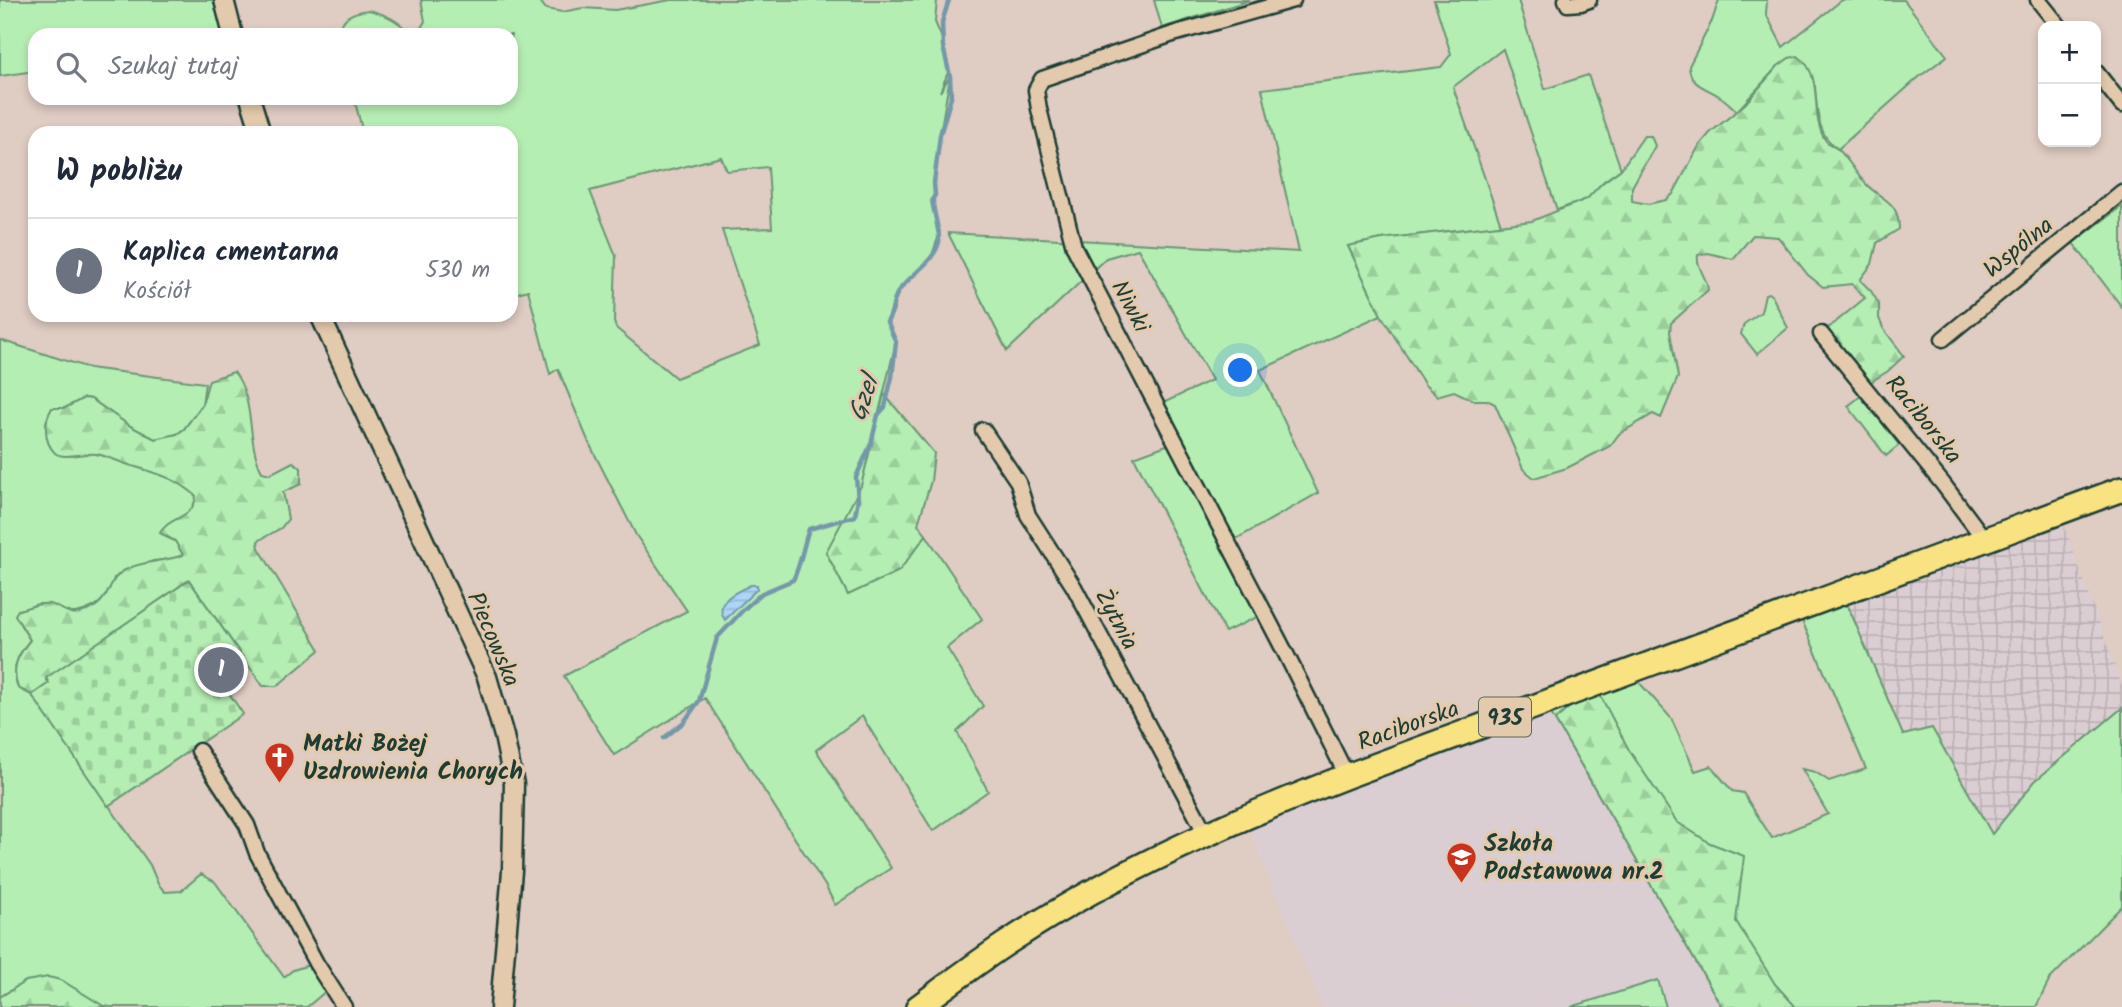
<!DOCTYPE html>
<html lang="pl">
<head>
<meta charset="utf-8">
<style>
  :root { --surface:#fff; --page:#f2f2f3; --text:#1f2937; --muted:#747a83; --line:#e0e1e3; --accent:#c8321e }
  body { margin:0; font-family:Kalam,sans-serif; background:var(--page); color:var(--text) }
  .controls { position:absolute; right:21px; top:21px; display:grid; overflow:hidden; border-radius:14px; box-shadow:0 4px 10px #0003 }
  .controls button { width:63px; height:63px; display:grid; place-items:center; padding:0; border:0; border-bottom:2px solid var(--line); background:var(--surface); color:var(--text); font:35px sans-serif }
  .you { position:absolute; left:1241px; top:371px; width:24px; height:24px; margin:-18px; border:5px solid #fff; border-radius:50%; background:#1a73e8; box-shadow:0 0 0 10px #1a73e833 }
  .badge { display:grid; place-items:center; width:46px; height:46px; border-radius:50%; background:var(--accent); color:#fff; font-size:23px; font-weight:700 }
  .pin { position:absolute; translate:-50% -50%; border:4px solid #fff; box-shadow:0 2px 7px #0006 }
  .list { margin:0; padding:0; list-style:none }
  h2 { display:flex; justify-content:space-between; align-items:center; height:91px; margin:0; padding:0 28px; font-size:30px }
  h2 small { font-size:23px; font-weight:400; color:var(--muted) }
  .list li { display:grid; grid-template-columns:46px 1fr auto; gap:21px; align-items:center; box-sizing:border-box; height:105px; padding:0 28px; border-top:2px solid var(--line) }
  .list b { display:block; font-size:26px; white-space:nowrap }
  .list p { margin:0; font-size:23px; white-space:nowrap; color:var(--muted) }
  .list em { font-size:23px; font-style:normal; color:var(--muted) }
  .icon { flex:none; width:38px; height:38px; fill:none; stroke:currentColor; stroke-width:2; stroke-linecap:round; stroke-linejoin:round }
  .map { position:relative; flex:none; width:2122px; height:1007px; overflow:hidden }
  .search { position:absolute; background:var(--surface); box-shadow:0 4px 10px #0003; left:28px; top:28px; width:490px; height:77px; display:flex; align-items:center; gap:18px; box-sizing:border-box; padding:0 24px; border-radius:21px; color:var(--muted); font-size:26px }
  .panel { position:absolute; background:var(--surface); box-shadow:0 4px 10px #0003; left:28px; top:126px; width:490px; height:196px; border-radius:21px }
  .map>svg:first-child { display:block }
  .built { fill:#dbced3 }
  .industrial { fill:url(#industrial-grid) }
  .grass { fill:#b5eeb3; stroke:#6a9674; stroke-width:2; fill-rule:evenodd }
  .forest { fill:url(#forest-firs); stroke:#6a9674; stroke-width:2 }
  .cemetery { fill:url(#cemetery-stones); stroke:#6a9674; stroke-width:2 }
  .water { fill:url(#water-rules); stroke:#7498a9; stroke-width:2 }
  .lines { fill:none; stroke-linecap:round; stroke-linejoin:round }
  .stream { stroke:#7498a9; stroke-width:4.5 }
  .minor-casing { stroke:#1f3d34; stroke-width:19 }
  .tertiary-casing { stroke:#1f3d34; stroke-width:23 }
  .primary-casing { stroke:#1f3d34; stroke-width:28 }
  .minor { stroke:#e4caac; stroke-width:14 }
  .tertiary { stroke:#e4caac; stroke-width:18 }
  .primary { stroke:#f8e281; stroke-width:23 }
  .labels { text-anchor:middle; stroke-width:6; stroke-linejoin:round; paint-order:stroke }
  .shield { fill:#e4caac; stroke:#5a6758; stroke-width:2 }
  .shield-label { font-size:23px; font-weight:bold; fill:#1f3d34 }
  .street-label { font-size:24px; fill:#1f3d34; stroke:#e4caac }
  .poi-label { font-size:24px; font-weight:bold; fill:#1f3d34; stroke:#e4caac; text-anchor:start }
  .water-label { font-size:26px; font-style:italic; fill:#26453e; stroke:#e4caac }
</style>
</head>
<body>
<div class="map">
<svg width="2122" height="1007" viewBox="0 0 2122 1007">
  <defs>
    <pattern id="industrial-grid" width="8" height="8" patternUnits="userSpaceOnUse" patternTransform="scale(1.75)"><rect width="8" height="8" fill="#dbced3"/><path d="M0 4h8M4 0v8" fill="none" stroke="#bcb2b6"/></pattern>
    <pattern id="forest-firs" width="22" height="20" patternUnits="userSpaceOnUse" patternTransform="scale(1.75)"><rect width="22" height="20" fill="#b5eeb3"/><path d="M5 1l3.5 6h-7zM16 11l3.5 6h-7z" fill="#9bcd9b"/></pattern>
    <pattern id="cemetery-stones" width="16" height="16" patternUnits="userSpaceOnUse" patternTransform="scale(1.75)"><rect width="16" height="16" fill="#b5eeb3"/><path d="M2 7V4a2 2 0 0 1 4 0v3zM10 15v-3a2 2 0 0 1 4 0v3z" fill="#9bcd9b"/></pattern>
    <pattern id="water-rules" width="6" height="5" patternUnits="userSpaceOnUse" patternTransform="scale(1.75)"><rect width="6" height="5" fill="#acd5f7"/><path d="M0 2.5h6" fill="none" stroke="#94b8d4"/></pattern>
  </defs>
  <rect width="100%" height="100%" fill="#dfccc3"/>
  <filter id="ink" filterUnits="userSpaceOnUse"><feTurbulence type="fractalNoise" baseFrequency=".0143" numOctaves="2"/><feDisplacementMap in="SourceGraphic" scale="14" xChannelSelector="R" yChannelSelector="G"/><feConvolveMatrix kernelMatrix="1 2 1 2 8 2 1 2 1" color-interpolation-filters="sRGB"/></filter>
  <g filter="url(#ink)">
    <path class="built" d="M1550,712l172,295h-400l-73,-179z"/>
    <path class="industrial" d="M2059,512l63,174v22l-87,73 -42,54 -61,-107 -29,8 -61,-144z"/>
    <path class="grass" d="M0,0h231l-1,35h-195v36l-35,5z
      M421,0h118l7,9 16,3 21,-4 32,2 56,-10h266l-2,22 8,19 6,29 -9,22 10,-16c-6,41 -26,120 -10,156l-9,26 -32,32 -6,12 1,8 -7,12 9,20 -38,157 -32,53 22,43 51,-24 27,-36 56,84 -35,29 36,58 -26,26 31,59 -55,40 -71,-115 -46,34 75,118 -56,37 -9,-18 -121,-189 -91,57 -50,-79 123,-65 -51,-76 -47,-92 -31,-74 -8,5 -22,-84 -17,5v-162h-148l-9,-35h157v-63h-94l8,-14zM721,157l6,14 41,-4 4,61 -50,2 38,115 -84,33 -60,-50 -2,-6 2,-66 -26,-65z
      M1154,0h96l-88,28z
      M1434,0h84l27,89 43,-14 33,94 -17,12 -17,18 -30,11 -54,-161 -50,38 48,138 -119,14 -34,7 33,69 -121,55 58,123 -96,54 35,70 -32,15 -91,-175 38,-14 -9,-40 49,-23 -74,-131 -32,9 -99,93 -59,-118 351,19 -37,-163 179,-22 10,-13z
      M1719,0h48l-1,14 17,33 59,-47h62l43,56 -28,21 -81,72c-21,-13 -21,-39 -23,-63l-37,-20 -41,45c-6,-5 -11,-11 -18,-15 -13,-9 -29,-10 -30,-30l23,-45z
      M369,10c16,4 32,12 42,25h-72c2,-19 13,-23 30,-25z
      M2122,206v101l-49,-64z
      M1768,293l4,3 16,32 -31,26 -16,-20 3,-10 17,-12 4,-18z
      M0,340l89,28 116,15 -3,22 -18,24 -7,5 -22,5 -25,-13 -39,-27 -7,-1 -19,10h-13l-6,14 3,21 23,13 13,-4 16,3 75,25 21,16 -6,15 -8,5 -17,21 9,4 9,14 -11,4 -20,2 -39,17c-5,15 -9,23 -23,30 -7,3 -13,6 -21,5 -12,-3 -30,-16 -42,-4 -4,4 -6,11 -8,15l10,16c-13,16 -19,28 -12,48l14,7 118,170 8,19 7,8 16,-1 20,-17 14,8 69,95 9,-7 16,-5 18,25 -20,17h-197l-11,-2 -38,-25 -35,1 -26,16z
      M1842,592l61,143 29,-7 60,106 43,-53 87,-73v198l-72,73 -14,28h-314l-177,-304 84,-32 42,47 24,53 16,-5 21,25 11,2 29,45 56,-24 -26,-45 13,3 14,9 37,-12 -69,-160z
      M1658,980l8,27h-95z"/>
    <path class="forest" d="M1798,56c28,21 10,59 28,85 3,4 9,6 13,9 10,10 17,24 27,34 16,17 33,16 33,45l-22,14 -5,21 -12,16 11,11 8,13v14l4,10 21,28 -16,15 -19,12 -43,-53 39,-32 -13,-14 -29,3 -15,-12 -30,-38 -25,-2 -20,24 -25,-6 -10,2c-2,13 9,22 10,35l-37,33 -1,9 8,45 -17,41 -8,-4 -34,20 -9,12 -43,22 -33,10 -11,-9 -28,-65 -8,-4h-14l-19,-9 -17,5 -12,-11 -44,-70 -33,-69 34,-7 150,-18 55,-22 14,-15 20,-15 23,-33h7l4,10 -23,41v14l16,3 18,-4 7,-6 26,-48 11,-13 35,-29 33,-38 11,-8z
      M234,372c22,28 12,70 28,100l8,2 23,-12 8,6v16l-18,8 5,27 -7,9 -23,13 1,7 61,102 -43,36h-14l-74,-106 -143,99 3,4 -17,12 -14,-7c-7,-20 -1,-32 12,-48l-15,-25 3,-5c10,-2 21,-8 31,-6 11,2 19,12 31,9 33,-8 25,-33 45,-43 18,-10 40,-8 58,-15l-8,-14 -15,-8c9,-17 34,-14 36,-37 -21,-20 -46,-24 -73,-33 -8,-3 -17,-7 -26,-9 -11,-2 -34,6 -42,-1 -12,-12 -11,-32 -3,-45h13l19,-10 7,1 39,27 25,13 22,-5 7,-5 18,-24 7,-25z
      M884,394l50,59 -3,28 -13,43 8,11 -27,36 -51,24 -22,-43 35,-66z
      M1861,396l38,49 -13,11 -38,-50z
      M1599,693l30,57 48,72 33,21 34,13 -8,65 39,63 21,23h-74l-167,-287 16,-14z
      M48,977l13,3 44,27h-105v-10l26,-16z"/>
    <path class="cemetery" d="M189,580l57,82 -26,18 23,34 -135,92 -76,-111 17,-12 -3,-5z"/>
    <path class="water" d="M751,585h6v4l-32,31c-13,-19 13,-29 26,-35z"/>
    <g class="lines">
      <path class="stream" d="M664,738l20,-16 15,-21 18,-63 27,-29 18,-16 31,-13c8,-16 10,-34 16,-51l46,-13 3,-17 -2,-22 15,-33 7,-29 7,-8 7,-30 4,-35 -9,-20c7,-11 5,-20 11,-30 11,-17 36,-29 41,-50 2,-5 -6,-33 -7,-42l3,-5 -1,-12 6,-48 11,-38 -1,-21 -7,-29 -1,-25 7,-22"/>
      <defs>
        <path id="minor" d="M1293,0l-120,34 -131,45 -6,11 3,19 35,138 212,407 61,122
          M1566,0l2,4 13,-1 8,-3
          M2038,0l21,26
          M2096,72l26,33
          M1821,334l122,150 42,56
          M1943,339l179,-147
          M983,430l35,52 10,33 46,72 132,247
          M199,751l48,74 10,28 59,110 28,44"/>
        <path id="tertiary" d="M224,0l9,35
          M250,98l11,35
          M320,315l167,362 17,59 10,48 -2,87 -12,136"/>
        <path id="primary" d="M918,1007c31,-23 62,-47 95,-68 104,-68 218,-118 334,-163l775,-287"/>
      </defs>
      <use href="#minor" class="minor-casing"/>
      <use href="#tertiary" class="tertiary-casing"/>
      <use href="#primary" class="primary-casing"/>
      <use href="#minor" class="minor"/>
      <use href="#tertiary" class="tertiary"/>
      <use href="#primary" class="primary"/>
    </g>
  </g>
  <defs>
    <symbol id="church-pin" viewBox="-11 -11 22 30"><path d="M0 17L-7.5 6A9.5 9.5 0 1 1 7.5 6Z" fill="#c8321e" stroke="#e4caac"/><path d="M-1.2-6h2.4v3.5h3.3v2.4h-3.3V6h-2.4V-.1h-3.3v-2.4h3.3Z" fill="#fff"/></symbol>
    <symbol id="school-pin" viewBox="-11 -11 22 30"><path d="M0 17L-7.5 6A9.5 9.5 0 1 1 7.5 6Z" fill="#c8321e" stroke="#e4caac"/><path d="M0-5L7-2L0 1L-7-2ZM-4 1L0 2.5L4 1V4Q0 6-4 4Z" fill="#fff"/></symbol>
  </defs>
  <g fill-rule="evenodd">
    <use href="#church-pin" x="262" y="740" width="35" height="47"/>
    <use href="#school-pin" x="1444" y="840" width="35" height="47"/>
  </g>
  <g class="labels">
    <rect class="shield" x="1479" y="697.5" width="52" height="39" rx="5"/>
    <g class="shield-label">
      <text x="1505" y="725">935</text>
    </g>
    <g class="street-label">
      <text transform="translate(2018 247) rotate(-39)" y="8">Wspólna</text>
      <text transform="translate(1131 306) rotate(62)" y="8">Niwki</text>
      <text transform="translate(1924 419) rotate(51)" y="8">Raciborska</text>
      <text transform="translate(1117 619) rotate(62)" y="8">Żytnia</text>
      <text transform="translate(494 639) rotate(67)" y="8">Piecowska</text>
      <text transform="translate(1408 725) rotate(-20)" y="8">Raciborska</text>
    </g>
    <g class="poi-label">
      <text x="303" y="751">Matki Bożej<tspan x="303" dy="28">Uzdrowienia Chorych</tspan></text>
      <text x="1484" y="851">Szkoła<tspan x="1484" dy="28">Podstawowa nr.2</tspan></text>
    </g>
    <g class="water-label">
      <text transform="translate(863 398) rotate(-71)" y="9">Gzel</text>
    </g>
  </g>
</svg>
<div class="controls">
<button>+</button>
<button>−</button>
</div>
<div class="you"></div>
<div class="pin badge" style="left:221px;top:670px;background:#6b7280">1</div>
<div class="search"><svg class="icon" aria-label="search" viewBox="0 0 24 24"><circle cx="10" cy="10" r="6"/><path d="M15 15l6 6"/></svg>Szukaj tutaj</div>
<section class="panel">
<h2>W pobliżu<small></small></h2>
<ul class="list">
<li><span class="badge" style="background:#6b7280">1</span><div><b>Kaplica cmentarna</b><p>Kościół</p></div><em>530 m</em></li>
</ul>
</section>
</div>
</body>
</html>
